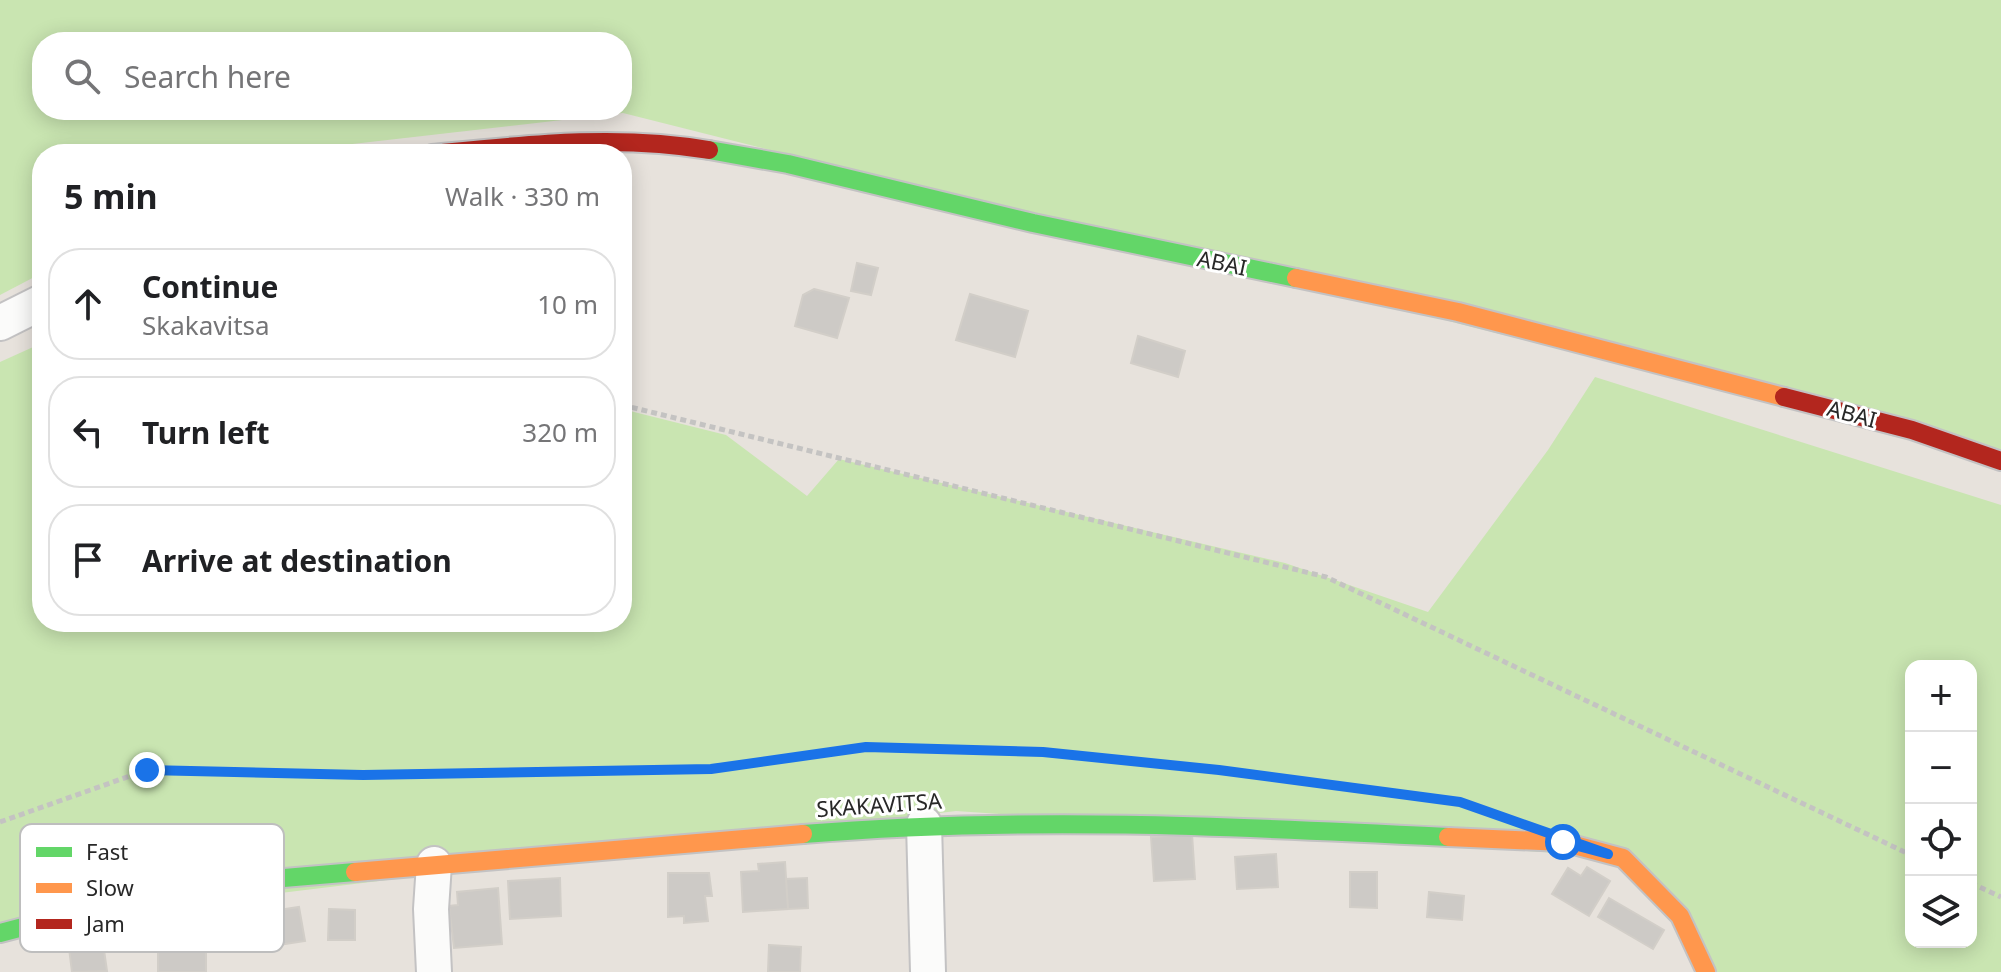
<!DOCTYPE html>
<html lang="en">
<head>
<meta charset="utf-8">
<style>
  :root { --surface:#fff; --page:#f2f2f2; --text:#202124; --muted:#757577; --line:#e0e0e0 }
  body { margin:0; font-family:"Noto Sans",sans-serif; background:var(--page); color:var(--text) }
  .controls { position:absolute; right:24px; bottom:24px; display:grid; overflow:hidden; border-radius:16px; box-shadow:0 4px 20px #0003 }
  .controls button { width:72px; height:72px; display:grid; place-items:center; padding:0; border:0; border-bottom:2px solid var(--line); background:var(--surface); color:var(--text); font:40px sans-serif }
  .stop { position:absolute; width:24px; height:24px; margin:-18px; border:6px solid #1a73e8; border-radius:50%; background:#fff }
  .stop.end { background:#1a73e8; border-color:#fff; box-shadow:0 2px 8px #0008 }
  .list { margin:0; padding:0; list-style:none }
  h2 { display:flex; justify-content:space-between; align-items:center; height:104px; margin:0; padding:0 32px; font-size:34px }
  h2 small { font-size:26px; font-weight:400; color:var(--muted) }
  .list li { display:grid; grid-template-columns:52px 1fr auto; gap:24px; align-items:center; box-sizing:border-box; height:112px; margin:0 16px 16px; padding:0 16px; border:2px solid var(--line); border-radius:32px }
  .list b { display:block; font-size:30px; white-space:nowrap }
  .list p { margin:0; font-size:26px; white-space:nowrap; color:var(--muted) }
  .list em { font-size:26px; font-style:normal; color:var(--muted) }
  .icon { flex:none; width:44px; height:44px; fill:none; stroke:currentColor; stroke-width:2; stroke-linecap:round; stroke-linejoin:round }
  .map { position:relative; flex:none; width:2001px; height:972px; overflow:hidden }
  .search { position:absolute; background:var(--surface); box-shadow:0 4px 20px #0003; left:32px; top:32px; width:600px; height:88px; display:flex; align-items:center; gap:20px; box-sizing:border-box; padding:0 28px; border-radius:32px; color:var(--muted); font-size:30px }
  .panel { position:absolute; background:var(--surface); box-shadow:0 4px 20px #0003; left:32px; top:144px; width:600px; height:488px; border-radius:32px }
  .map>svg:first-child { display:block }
  .green { fill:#c9e5b1; fill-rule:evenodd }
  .building { fill:#cdcac6; stroke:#d2cec8; stroke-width:2 }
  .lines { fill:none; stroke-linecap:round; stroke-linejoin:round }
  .street-casing { stroke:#c3c2c3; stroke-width:38 }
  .fast-casing { stroke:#c3c2c3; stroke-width:22 }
  .slow-casing { stroke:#c3c2c3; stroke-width:22 }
  .jam-casing { stroke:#c3c2c3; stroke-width:22 }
  .path { stroke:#c4c3c2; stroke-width:5; stroke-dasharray:6 4; stroke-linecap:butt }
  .street { stroke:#fbfbfa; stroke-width:34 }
  .fast { stroke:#63d668; stroke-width:18 }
  .slow { stroke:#ff974d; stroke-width:18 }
  .jam { stroke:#b3261e; stroke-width:18 }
  .route { stroke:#1a73e8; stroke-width:10 }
  .labels { text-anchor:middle; stroke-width:6; stroke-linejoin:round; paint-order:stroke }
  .street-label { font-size:22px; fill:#282828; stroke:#fff }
  .key { fill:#fff; stroke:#bebebe; stroke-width:2 }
  .key-label { font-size:22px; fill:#282828 }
</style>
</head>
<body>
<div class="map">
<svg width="2001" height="972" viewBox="0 0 2001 972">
  <rect width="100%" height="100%" fill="#e7e2dc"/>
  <path class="green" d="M0,0h2001v460l-1378,-347 -358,41h-223v119l-42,22zM42,42h580v68h-580z
    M42,343v279h580v-213l104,26 81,61 32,-37 446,104 143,49 120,-162 47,-73 406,128v467h-286l-101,-115 -658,-46 -956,116v-565zM1911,666h60v276h-60z"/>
  <path class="building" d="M857,263l21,5 -7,27 -20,-4z
    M814,289l35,9 -12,40 -42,-12 8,-31z
    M970,294l58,17 -13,46 -59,-17z
    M1138,336l47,15 -7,26 -47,-14z
    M1192,834l3,45 -41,2 -3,-44z
    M1276,854l2,33 -41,2 -2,-32z
    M785,862l3,47 -45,3 -2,-40 18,-1 -1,-7z
    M1587,867l23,14 -21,35 -37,-22 16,-26 13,8z
    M1350,872h27v36l-27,-1z
    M668,873h41l3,23h-7l3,25 -24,2v-7l-16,1z
    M560,878l1,38 -51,3 -2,-38z
    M807,878l1,30 -20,1 -2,-30z
    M498,888l4,56 -48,4 -5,-42 9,-1 -1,-13z
    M1429,892l35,4 -2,24 -35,-3z
    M1609,898l55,32 -11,19 -55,-32z
    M299,907l6,34 -46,7 -6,-34z
    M329,909l26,1v30h-27z
    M172,915h19v9h15v48h-48v-48h14z
    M103,943l4,28 -35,1 -3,-24z
    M769,945l32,2 -1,25h-32z"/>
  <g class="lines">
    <defs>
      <path id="street" d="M0,323l42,-21
        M924,824l4,148
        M434,864l-3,45 3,63"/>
      <path id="fast" d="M709,150l79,14 245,59 263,55
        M803,834c219,-18 426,-8 645,3
        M0,933l175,-46 180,-15"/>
      <path id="slow" d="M1296,278l162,34 326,85
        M1448,837l115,5 60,16 57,58 26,56
        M355,872l448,-38"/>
      <path id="jam" d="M432,154c92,-9 185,-20 277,-4
        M1784,397l128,33 89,31"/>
    </defs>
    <use href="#street" class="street-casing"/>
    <use href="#fast" class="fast-casing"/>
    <use href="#slow" class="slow-casing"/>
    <use href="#jam" class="jam-casing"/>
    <path class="path" d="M622,405l704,172 585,278
      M0,822l147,-52 216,5 348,-6 155,-22 177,5 176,18 191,25
      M1971,883l30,14"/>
    <use href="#street" class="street"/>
    <use href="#fast" class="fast"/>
    <use href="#slow" class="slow"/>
    <use href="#jam" class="jam"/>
  </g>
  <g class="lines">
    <path class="route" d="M147,770l216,5 348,-6 155,-22 177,5 176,18 241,32 148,52 -45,-12"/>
  </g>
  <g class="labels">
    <g class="street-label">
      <text transform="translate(1222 263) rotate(12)" y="8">ABAI</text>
      <text transform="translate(1852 414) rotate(15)" y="8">ABAI</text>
      <text transform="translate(879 805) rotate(-4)" y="8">SKAKAVITSA</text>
    </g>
  </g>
  <rect x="20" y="824" width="264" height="128" rx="12" class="key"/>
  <rect x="36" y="847" width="36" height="10" fill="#63d668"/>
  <rect x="36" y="883" width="36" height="10" fill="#ff974d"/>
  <rect x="36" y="919" width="36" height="10" fill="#b3261e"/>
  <g class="key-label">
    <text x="86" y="860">Fast</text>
    <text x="86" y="896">Slow</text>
    <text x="86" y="932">Jam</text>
  </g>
</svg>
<div class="controls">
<button>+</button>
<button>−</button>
<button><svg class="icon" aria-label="locate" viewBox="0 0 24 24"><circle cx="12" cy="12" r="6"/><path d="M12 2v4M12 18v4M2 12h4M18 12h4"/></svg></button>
<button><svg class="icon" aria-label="layers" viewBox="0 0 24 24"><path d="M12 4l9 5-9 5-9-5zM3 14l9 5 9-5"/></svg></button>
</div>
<div class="stop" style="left:1563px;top:842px"></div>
<div class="stop end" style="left:147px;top:770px"></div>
<div class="search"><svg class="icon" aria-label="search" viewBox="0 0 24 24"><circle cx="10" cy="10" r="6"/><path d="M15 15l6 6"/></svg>Search here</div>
<section class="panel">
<h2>5 min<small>Walk · 330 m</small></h2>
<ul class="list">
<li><svg class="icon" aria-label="ahead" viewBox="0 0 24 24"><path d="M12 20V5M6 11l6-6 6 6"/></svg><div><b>Continue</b><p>Skakavitsa</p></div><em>10 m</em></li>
<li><svg class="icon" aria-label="left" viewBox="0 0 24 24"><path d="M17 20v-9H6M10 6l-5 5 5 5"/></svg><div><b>Turn left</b></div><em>320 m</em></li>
<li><svg class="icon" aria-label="arrive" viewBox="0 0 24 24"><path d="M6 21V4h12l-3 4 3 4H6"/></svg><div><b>Arrive at destination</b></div></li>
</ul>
</section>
</div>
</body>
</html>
